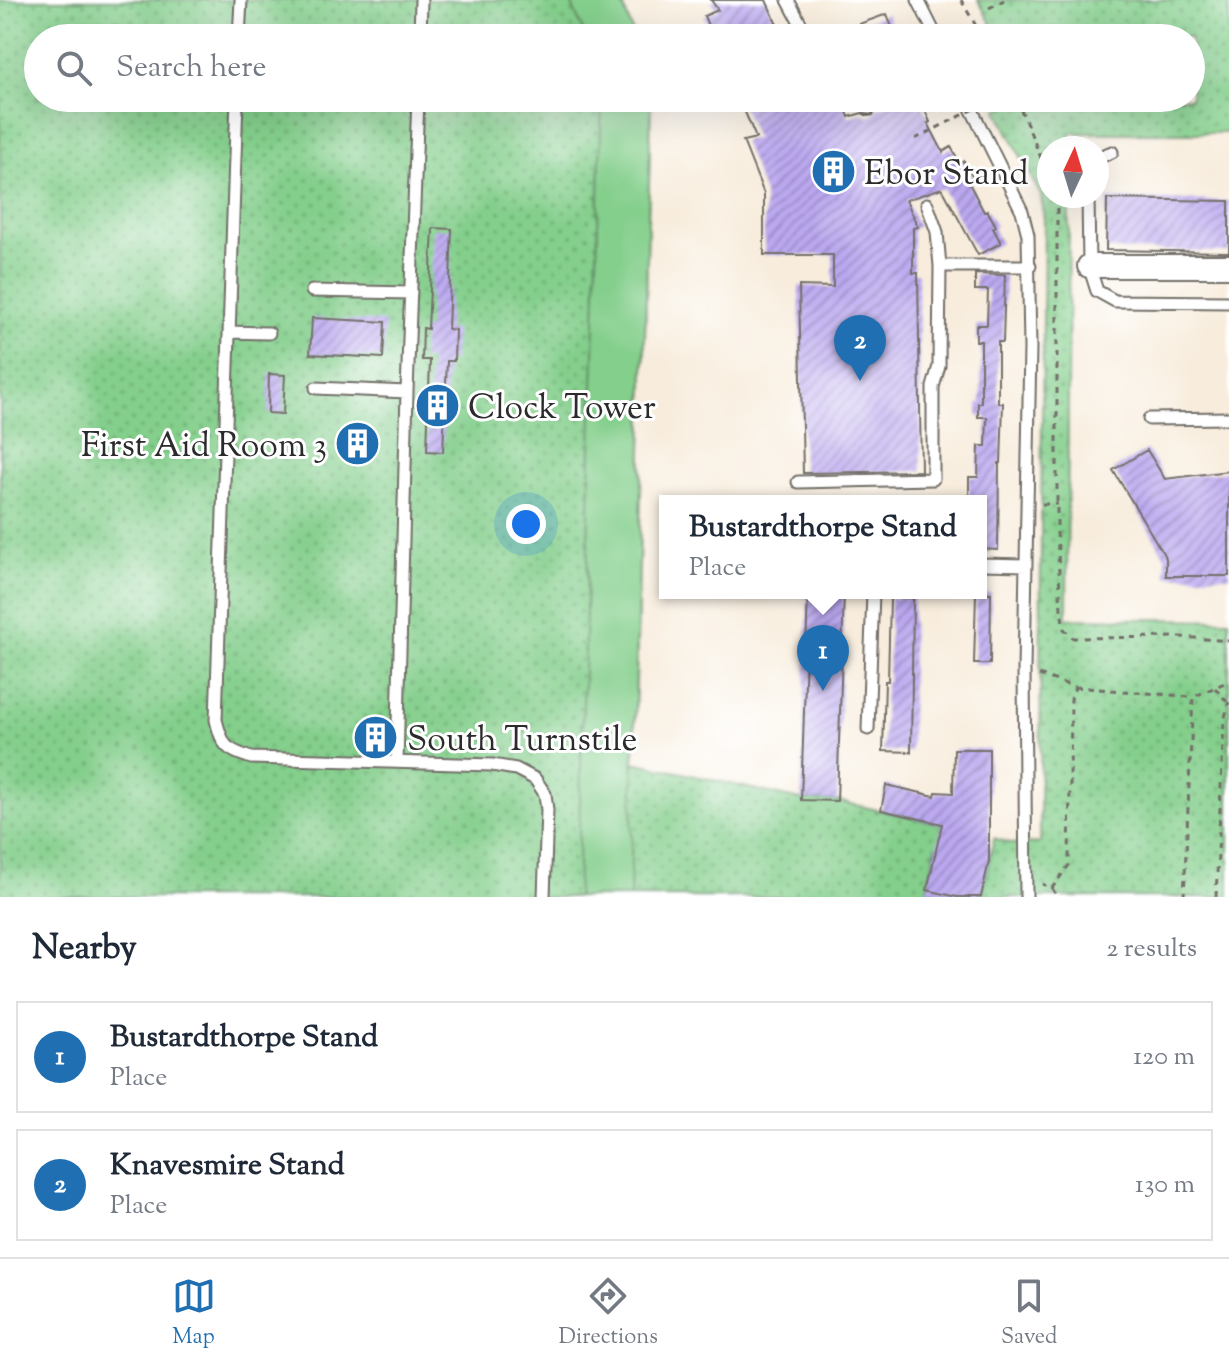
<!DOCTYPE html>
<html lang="en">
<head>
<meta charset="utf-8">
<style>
  :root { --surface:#fff; --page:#f6f6f7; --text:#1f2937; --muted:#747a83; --line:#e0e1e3; --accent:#1f6fb2 }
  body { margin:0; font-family:"Sorts Mill Goudy",serif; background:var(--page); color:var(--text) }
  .compass { position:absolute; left:1037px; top:136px; width:72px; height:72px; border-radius:50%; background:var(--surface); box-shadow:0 8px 32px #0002; rotate:4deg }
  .you { position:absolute; left:526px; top:524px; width:28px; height:28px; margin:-20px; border:6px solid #fff; border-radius:50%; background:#1a73e8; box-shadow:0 0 0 12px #1a73e833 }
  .badge { display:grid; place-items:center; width:52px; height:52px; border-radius:50%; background:var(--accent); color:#fff; font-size:26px; font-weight:700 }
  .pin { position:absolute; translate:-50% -66px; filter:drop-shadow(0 2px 4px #0008) }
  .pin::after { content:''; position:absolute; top:42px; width:28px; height:24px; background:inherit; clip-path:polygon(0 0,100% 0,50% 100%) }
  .popup { position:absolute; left:659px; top:495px; width:328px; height:104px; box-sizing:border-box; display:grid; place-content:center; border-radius:0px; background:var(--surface); filter:drop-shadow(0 2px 6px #0005); font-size:26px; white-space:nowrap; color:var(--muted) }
  .popup b { font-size:30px; color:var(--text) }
  .popup::after { content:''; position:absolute; left:50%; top:100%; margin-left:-16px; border:16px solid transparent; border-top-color:var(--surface) }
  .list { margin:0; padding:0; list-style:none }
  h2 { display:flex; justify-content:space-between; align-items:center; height:104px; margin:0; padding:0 32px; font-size:34px }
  h2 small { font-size:26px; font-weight:400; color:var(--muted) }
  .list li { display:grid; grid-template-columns:52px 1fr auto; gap:24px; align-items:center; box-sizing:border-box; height:112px; margin:0 16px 16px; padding:0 16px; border:2px solid var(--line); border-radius:0px }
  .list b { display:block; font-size:30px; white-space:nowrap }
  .list p { margin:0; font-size:26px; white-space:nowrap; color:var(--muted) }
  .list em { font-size:26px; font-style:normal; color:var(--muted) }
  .icon { flex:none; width:44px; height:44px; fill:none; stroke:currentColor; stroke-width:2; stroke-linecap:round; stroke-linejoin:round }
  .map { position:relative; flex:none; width:1229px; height:897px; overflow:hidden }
  .search { position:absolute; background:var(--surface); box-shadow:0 8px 32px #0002; left:24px; right:24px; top:24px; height:88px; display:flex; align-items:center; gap:20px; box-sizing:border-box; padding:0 28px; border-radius:44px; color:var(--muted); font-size:30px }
  .sheet { height:360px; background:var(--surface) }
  nav { display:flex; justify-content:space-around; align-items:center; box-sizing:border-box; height:112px; border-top:2px solid var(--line); background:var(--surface); font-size:22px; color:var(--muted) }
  nav a { display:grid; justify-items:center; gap:4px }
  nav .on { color:var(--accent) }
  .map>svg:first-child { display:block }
  .grass { fill:url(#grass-dots); stroke:#587d5c; stroke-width:2 }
  .park { fill:#84cf8c; stroke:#587d5c; stroke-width:2 }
  .building { fill:url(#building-hatch) }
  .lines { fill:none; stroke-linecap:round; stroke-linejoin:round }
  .lane-casing { stroke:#736f69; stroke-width:15 }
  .street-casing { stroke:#736f69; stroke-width:26 }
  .path { stroke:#736f69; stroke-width:3; stroke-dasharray:6 6; stroke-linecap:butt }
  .lane { stroke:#fff; stroke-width:11 }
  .street { stroke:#fff; stroke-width:22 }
  .path-bridge { stroke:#736f69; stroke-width:3; stroke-dasharray:6 6; stroke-linecap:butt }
  .labels { text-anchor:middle; stroke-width:6; stroke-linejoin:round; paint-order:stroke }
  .poi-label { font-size:34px; fill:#2b2b2b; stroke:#fff; text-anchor:start }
</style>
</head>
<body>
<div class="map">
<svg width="1229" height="897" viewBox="0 0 1229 897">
  <defs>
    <pattern id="grass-dots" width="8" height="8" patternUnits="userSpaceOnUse" patternTransform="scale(2)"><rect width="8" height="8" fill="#84cf8c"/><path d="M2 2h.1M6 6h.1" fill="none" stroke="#6ca873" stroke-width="1.8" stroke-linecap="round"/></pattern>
    <pattern id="building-hatch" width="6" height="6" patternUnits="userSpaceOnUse" patternTransform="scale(2)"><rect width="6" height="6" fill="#bba8f0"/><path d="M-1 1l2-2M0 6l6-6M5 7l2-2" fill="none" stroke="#9889c3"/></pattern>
  </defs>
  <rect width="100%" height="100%" fill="#fff"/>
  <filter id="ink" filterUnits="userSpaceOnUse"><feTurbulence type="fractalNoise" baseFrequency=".0125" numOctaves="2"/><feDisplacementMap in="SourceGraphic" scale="16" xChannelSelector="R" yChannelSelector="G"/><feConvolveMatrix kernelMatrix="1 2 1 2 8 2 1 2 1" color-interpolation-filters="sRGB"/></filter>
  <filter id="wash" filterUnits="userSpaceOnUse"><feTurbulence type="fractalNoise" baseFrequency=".006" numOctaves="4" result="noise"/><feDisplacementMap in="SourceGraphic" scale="32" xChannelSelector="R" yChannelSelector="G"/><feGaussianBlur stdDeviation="1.8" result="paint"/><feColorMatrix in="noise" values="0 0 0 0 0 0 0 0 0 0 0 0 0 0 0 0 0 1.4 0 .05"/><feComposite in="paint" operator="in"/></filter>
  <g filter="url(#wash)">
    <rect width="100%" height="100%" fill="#f8eddd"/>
    <path class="grass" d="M0,0h621l14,38h-597v60h611l2,9 -17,655 167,38 36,1 123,27 -24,19 -9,43 30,7h-957z
      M978,0h251v133h-159l-1,15h-20v48h20l-2,422 162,2v277h-248l13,-59 20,6 26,-1 1,-328 3,-295 -3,-24 -44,-86 25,-12h169v-60h-192z"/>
    <path class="park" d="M570,0h51l14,38h-49z
      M602,98h47l2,9 -21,790h-53z"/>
    <g id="blocks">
      <path class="building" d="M711,0h55l17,38h-70l-9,-22 14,-6z
        M887,14l9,24h-32l-5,-14z
        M739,98h89l3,7 12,-4 6,16 13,-4 6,3 5,-1 4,-7 13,-4 -3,-6h33l10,24 -2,1 15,29 8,-5 9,16 4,-2 10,19 -5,3 15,29 3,-2 9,16 -3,2 8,15 -23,12 -36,-67 -36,12 12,27 -5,1v45h5l3,198 -118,2 -4,-187 34,1v-32h-69v-61l-21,-53 13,-3z
        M1107,199l122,2v51l-123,-2z
        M433,228l19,1 -4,100 7,1 -1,31h-7l-4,91 -16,-1 3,-91h-8l1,-32 5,1z
        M975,274l30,1 -2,67h-5v61h5l-2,60h-2l-1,87 -17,-1v-48h-4v-4h-8v-20h9l1,-31h7l1,-29h-9v-14h3v-62h-5v-16h11l1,-35h-13z
        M312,318l73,4 -2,36 -73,-4z
        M269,374l16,1 -2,39 -15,-1z
        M1147,450l18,29 64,-8v105h-63v-18l-53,-88z
        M808,593h36l-7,208 -36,-1z
        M976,593h15l-1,71h-16z
        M890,598h23l-2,154 -28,-1 2,-70h3z
        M954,749h35v112l-8,36h-24l-30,-7 15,-66 -61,-14 5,-25 49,11 1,-4 17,1z"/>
    </g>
  </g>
  <g filter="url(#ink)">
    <use href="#blocks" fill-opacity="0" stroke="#736f69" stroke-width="2"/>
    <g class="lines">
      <defs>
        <path id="lane" d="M788,0l16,30 18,8
          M918,0l19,38
          M239,38l2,-38
          M420,38l1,-38
          M237,98l-21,622c7,27 9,29 35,38l241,7 24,4 19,10 10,15 2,16 -3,87
          M864,98l5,10
          M966,98l56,113 6,24 2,112 -6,323 2,227
          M1097,158l15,-6
          M1088,196l1,70 8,25 18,10 114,1
          M940,266h90
          M312,291l99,2
          M229,332l40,1
          M316,388l91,4
          M1149,419l80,-1
          M798,482l135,-3v-92l6,-21 1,-100 -3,-34 -10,-28
          M981,564l45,1
          M868,729l5,-136
          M397,762l10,-370 11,-294"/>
        <path id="street" d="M1089,266h140"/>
      </defs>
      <use href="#lane" class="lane-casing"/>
      <use href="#street" class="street-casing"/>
      <path class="path" d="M961,0l22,38
        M989,8l15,-8
        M950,30l10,-5
        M1016,98l33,79
        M1057,196v337l4,77 3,19 9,9 108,-1 48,4
        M1042,504h16
        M1039,675l36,12 -4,12 -2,166 -17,23 -10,-4
        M1075,687l118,10
        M1215,688l13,15
        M1052,888l5,9
        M1184,897l9,-200 36,-16
        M1216,897l8,-176 5,-19"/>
      <use href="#lane" class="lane"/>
      <use href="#street" class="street"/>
      <path class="path-bridge" d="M915,139l81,-41"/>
    </g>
  </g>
  <defs>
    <symbol id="building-disc" viewBox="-11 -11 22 22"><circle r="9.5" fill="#1f6fb2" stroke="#fff"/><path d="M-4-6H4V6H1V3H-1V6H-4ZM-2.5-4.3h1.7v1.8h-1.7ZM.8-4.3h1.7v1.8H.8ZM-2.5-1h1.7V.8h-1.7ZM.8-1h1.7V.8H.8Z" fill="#fff"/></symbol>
  </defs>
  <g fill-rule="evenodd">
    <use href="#building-disc" x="808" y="146" width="51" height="51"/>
    <use href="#building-disc" x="412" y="380" width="51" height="51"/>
    <use href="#building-disc" x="332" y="418" width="51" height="51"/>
    <use href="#building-disc" x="350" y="712" width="51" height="51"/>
  </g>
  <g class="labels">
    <g class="poi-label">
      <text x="864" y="184">Ebor Stand</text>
      <text x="468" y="418">Clock Tower</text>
      <text x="327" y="456" text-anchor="end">First Aid Room 3</text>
      <text x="407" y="750">South Turnstile</text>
    </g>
  </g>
</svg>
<svg class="compass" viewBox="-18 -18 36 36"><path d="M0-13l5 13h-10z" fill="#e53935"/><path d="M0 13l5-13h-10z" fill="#747a83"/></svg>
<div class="you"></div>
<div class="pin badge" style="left:823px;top:691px">1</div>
<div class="popup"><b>Bustardthorpe Stand</b>Place</div>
<div class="pin badge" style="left:860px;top:381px">2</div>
<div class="search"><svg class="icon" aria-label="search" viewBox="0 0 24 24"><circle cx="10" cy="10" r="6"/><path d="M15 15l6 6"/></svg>Search here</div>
</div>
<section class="sheet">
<h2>Nearby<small>2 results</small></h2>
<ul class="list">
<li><span class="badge">1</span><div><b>Bustardthorpe Stand</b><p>Place</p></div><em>120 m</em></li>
<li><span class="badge">2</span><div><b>Knavesmire Stand</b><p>Place</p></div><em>130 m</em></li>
</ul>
</section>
<nav>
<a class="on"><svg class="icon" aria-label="map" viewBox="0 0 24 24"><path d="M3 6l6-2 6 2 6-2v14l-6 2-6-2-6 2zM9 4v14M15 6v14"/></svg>Map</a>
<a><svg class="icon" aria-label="directions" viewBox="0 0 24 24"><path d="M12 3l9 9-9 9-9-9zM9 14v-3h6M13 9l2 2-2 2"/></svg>Directions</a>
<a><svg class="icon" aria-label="saved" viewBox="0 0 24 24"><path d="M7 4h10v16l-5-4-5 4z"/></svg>Saved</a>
</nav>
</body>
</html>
